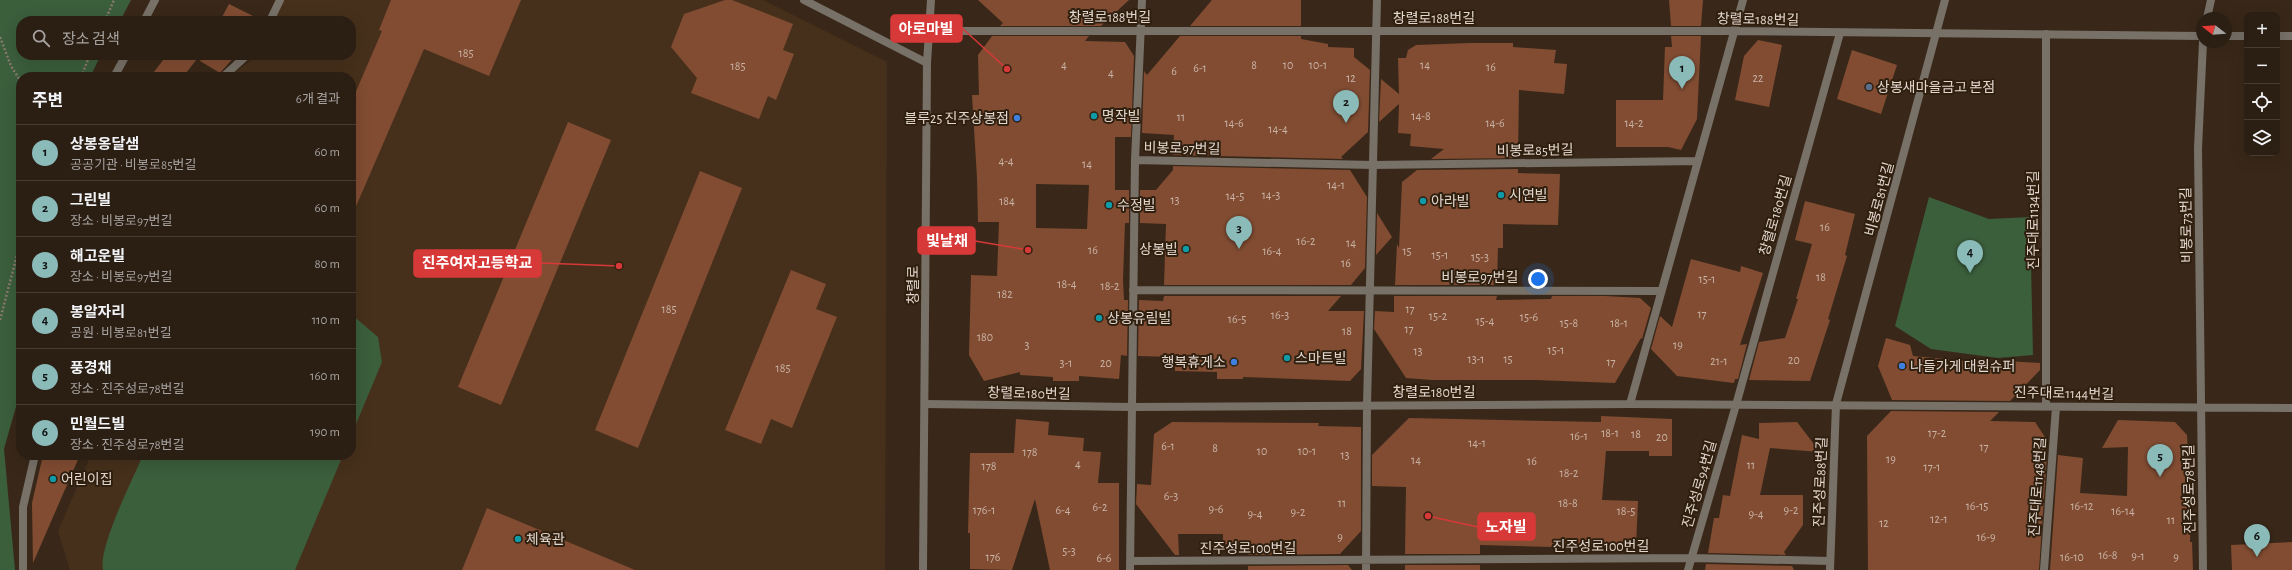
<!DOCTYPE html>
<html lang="ko">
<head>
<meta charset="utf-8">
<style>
  :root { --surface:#2b1e13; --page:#33271c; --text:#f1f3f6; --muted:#a6a2a0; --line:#473c33; --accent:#8bbbb9 }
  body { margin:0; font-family:"Alegreya Sans","Noto Sans KR",sans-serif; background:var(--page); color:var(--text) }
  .controls { position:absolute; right:12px; top:12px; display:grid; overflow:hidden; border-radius:8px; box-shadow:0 4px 16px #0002 }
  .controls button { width:36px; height:36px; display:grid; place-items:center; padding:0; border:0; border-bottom:1px solid var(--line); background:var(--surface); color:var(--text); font:20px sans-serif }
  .compass { position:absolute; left:2196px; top:12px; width:36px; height:36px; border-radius:50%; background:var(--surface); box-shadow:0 4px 16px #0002; rotate:287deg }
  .you { position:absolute; left:1538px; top:279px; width:14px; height:14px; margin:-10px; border:3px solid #fff; border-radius:50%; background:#1a73e8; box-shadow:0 0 0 6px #1a73e833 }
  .badge { display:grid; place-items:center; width:26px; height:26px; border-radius:50%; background:var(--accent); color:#111; font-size:13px; font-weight:700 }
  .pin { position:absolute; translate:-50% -33px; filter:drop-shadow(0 1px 2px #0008) }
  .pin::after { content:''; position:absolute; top:21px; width:14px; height:12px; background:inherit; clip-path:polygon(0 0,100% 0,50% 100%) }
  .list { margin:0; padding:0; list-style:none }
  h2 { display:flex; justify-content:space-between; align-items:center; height:52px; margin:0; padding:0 16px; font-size:17px }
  h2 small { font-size:13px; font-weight:400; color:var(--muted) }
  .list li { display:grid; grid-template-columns:26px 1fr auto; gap:12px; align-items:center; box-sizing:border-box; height:56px; padding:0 16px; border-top:1px solid var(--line) }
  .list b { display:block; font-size:15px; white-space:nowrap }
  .list p { margin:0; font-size:13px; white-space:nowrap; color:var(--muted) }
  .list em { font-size:13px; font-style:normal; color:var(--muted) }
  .icon { flex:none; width:22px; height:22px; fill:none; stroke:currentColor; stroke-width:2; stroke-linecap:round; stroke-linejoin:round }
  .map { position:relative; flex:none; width:2292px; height:570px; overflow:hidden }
  .search { position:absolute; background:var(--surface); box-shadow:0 4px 16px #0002; left:16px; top:16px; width:340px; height:44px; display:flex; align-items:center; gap:10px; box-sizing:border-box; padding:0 14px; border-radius:16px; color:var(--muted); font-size:15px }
  .panel { position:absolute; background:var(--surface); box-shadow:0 4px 16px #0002; left:16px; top:72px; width:340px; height:388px; border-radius:16px }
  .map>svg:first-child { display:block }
  .built { fill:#46301b }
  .green { fill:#3b5e3b }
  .building { fill:#814c32; fill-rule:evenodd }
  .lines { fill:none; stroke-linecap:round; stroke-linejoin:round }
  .path { stroke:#88796d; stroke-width:2.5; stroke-dasharray:2 2; stroke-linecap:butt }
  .service { stroke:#777168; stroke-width:8 }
  .minor { stroke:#777168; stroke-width:8 }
  .tertiary { stroke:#777168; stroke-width:8 }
  .service-dot { fill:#5c6f8a; stroke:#2f1f0f; stroke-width:1.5 }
  .culture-dot { fill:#0f9aa8; stroke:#2f1f0f; stroke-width:1.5 }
  .shop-dot { fill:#3f7fe0; stroke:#2f1f0f; stroke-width:1.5 }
  .labels { text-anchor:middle; stroke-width:4; stroke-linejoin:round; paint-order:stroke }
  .number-label { font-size:12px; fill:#cab4a6 }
  .street-label { font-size:14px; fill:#e2d6cd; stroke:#2f1f0f }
  .poi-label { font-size:14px; fill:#e2d6cd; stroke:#2f1f0f; text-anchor:start }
  .leader { fill:none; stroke:#d73938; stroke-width:1.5 }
  .callout-dot { fill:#d73938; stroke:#2f1f0f; stroke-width:1.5 }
  .callout { fill:#d73938; stroke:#d73938; stroke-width:1.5 }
  .callout-label { font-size:15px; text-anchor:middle; font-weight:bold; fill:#fff }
</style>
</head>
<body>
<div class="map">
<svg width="2292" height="570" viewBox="0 0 2292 570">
  <rect width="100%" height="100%" fill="#392819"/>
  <path class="built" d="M284,0h479l124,62 -2,508h-815l-12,-39 33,-76h260v-378h-122l29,-22h93v-34h-77z"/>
  <path class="green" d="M0,0h131l-11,21h-99v34h80l-11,22h-69v312l-17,60 11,121h-15z
    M1929,197l60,22 41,-2 3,138 -35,3 -67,-9 -36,-23z
    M351,314l27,23 4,25 -31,74z
    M143,455h200l-48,115h-192c-5,-23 30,-91 40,-115z"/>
  <path class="building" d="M391,0h130l-32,76 -65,-27 -73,169v-115l31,-72 -3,-1z
    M725,0h7l61,24 -10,26 11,4 -18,46 -8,-4 -9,23 -68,-26 6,-15 -26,-31 13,-33z
    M978,0h151l-28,26h-101l3,-3z
    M1212,0h89v26h-111z
    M1669,0h34l-2,26h-30z
    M229,4l28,14 -1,3h-36z
    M992,36h97l-4,5 40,1 9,14 -3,81h-16v53h14v33h-4l-2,57 1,20h4l-1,56 -6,-1 -2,24 -40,-3v5h-26v-4l-33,-2v-3l-36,9 -15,-26 2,-80 26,1 2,-54h-21l-1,-44 -5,-83h7l-1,-40zM1036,184l53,1 -2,44 -51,-1z
    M1180,36h121v3l27,5v3l26,1v9l16,13 -2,62 -27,25 2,2 -170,-4 1,-20 -32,-2 2,-62 3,4z
    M1671,36h30l-4,83 -16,31 -13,-3h-52v-47h47l2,-53h7z
    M1758,40l24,5 -13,62 -34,-7 9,-44z
    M1469,43h44v4l43,3 -2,13 13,1 -3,30 -45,-4 -1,68 -87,1 13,-10 -34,-3 1,-12 -13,-1 1,-29 -20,18 2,-43 18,15 -1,-36h8l2,-8 8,-5z
    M1852,50l45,15 -16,49 -44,-15z
    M167,55h33l-17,22h-33z
    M204,55h32l-16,18 -20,-12z
    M568,122l43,18 -110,265 -43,-18z
    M1173,166l177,4 17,27 -2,71 -14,17h-187l2,-61 -26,-1v-33h16l17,-20z
    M1518,169v4l42,1 -2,51 -55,-1v24h-5l-1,37h-102l2,-41 2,4 3,-66 15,-12z
    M700,171l42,17 -104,260 -43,-18z
    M1805,201l50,13 -10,41 2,1 -19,63 2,1 -20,61 -61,-1 10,-38 26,-4 13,-39h-2l16,-55 -17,-4z
    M1377,213l15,24 -16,18z
    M1691,259l49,13 1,-6 22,7 -23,72 7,-1 -9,35h-3l-1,4 -57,-7 -26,-27 9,-33 12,11z
    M791,270l35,14 -10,25 21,8 -45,111 -21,-9 -10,25 -36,-14z
    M1164,296h177l-13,15h36l-3,58 -11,12 -107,-4v2h-26v-7l-42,-1v-14l-37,-1 1,-56 24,1z
    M1394,296h103l-1,4 55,-1 1,-3h53l35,2 11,10 -9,31 -1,-1 -26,45 -79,-3h-104l-26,-2 -32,-49 1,-18 19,1z
    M1886,338l24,7 3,11 95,9v-4l32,2v7l-30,31 -118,-1 -14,-34z
    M1891,411l108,1 -9,9 45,1 10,15 -1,17h3l-8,116h-171l-1,-134z
    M1601,416l71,3v37h-23v-5h-43l-4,49 36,1 -2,45 -84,-2v3l-72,-2v9h-75l1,-67 -34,-1v-31l37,-37 192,4z
    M1016,419l33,3 -1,13 36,3 -1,13 18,1 -3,31h21v87h-69l-15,-71 -23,71 -42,-1v-36h-2l2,-80h44z
    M2118,420l57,2 12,13 4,74 -1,33h2l1,28h-143l8,-115 25,3 -3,35 47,3 1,-49 -26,1z
    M1172,422l147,1 -1,3 43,1v104l-21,23 -92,1 1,-10 -26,-1v-10h-45l1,21h-4l-39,-51 1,-20 14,1 3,-51z
    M1797,422l23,30 -50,-4 -10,47h43v30l-19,27 2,3 -78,-2 6,-35h5l4,-23 7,1 12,-61 17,4v-16z
    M43,455h37l-47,108 -1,-60z
    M487,508l148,62h-173z
    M2292,542v28h-60l-1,-25z
    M1706,564l86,2 2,4h-89z
    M1348,565l4,5h-104v-4z
    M1405,565h75v5h-75z"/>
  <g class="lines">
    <path class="path" d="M105,21l9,-21
      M0,37l11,29 10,16
      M81,77l9,-22
      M0,320l21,-80"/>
    <path class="service" d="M1736,405l104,-372
      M2046,406v-372"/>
    <path class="minor" d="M804,0l123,63
      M2207,18l4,-18
      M270,21l10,-21
      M931,31h803l468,5
      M2226,36h21
      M2277,36h15
      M223,77l24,-22
      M1135,160l238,5 325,-4
      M1133,290l528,1
      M925,404l207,3 498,-3 662,4
      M1630,404l113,-404
      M1130,561l562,-3 138,3
      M1130,570l5,-410 7,-160
      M1366,570l1,-165 10,-405
      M1688,570l48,-165
      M2044,570l12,-163
      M2203,570l-5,-422 5,-106"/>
    <path class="tertiary" d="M144,21l11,-21
      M114,77l12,-22
      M23,570v-63l12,-52
      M923,570l4,-507 4,-63
      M1830,570l6,-166 109,-404"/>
  </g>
  <circle class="service-dot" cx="1869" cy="87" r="4"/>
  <g class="culture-dot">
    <circle cx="1094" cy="116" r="4"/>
    <circle cx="1501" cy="195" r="4"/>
    <circle cx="1423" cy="201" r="4"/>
    <circle cx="1109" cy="205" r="4"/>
    <circle cx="1186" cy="249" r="4"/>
    <circle cx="1099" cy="318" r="4"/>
    <circle cx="1287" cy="358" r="4"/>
    <circle cx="53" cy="479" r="4"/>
    <circle cx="518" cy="539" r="4"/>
  </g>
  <g class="shop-dot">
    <circle cx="1017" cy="118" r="4"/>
    <circle cx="1234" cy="362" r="4"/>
    <circle cx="1902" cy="366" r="4"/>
  </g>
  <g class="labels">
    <g class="number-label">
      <text x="466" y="57">185</text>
      <text x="1064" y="69">4</text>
      <text x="1254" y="69">8</text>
      <text x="1288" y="69">10</text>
      <text x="1318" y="69">10-1</text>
      <text x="1425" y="69">14</text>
      <text x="738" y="70">185</text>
      <text x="1491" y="71">16</text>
      <text x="1200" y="72">6-1</text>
      <text x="1174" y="75">6</text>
      <text x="1111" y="77">4</text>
      <text x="1351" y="82">12</text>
      <text x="1758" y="82">22</text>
      <text x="1421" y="120">14-8</text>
      <text x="1181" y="121">11</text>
      <text x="1234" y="127">14-6</text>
      <text x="1495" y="127">14-6</text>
      <text x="1634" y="127">14-2</text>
      <text x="1278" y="133">14-4</text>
      <text x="1006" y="165">4-4</text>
      <text x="1087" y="168">14</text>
      <text x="1336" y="189">14-1</text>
      <text x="1271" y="199">14-3</text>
      <text x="1235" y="200">14-5</text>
      <text x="1175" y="204">13</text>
      <text x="1007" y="205">184</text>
      <text x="1825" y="231">16</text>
      <text x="1306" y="245">16-2</text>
      <text x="1351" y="247">14</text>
      <text x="1093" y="254">16</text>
      <text x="1272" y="255">16-4</text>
      <text x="1407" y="255">15</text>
      <text x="1440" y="259">15-1</text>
      <text x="1480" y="261">15-3</text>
      <text x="1346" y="267">16</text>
      <text x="1821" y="281">18</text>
      <text x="1707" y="283">15-1</text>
      <text x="1067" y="288">18-4</text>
      <text x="1110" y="290">18-2</text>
      <text x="1005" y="298">182</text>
      <text x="669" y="313">185</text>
      <text x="1410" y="313">17</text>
      <text x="1702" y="318">17</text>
      <text x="1280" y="319">16-3</text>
      <text x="1438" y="320">15-2</text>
      <text x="1529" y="321">15-6</text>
      <text x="1237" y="323">16-5</text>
      <text x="1485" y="325">15-4</text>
      <text x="1569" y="327">15-8</text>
      <text x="1619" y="327">18-1</text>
      <text x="1409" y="333">17</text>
      <text x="1347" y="335">18</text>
      <text x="985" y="341">180</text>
      <text x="1027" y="349">3</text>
      <text x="1678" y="349">19</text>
      <text x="1556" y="354">15-1</text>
      <text x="1418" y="355">13</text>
      <text x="1476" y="363">13-1</text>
      <text x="1508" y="363">15</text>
      <text x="1794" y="364">20</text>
      <text x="1719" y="365">21-1</text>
      <text x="1611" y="366">17</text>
      <text x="1066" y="367">3-1</text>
      <text x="1106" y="367">20</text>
      <text x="783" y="372">185</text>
      <text x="1610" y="437">18-1</text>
      <text x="1937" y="437">17-2</text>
      <text x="1636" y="438">18</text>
      <text x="1579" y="440">16-1</text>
      <text x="1662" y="441">20</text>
      <text x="1477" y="447">14-1</text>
      <text x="1168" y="450">6-1</text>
      <text x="1984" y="451">17</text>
      <text x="1215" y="452">8</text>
      <text x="1262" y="455">10</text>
      <text x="1307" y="455">10-1</text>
      <text x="1030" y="456">178</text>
      <text x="1345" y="459">13</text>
      <text x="1891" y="463">19</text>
      <text x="1416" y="464">14</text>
      <text x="1532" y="465">16</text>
      <text x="1078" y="468">4</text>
      <text x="1751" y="469">11</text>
      <text x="989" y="470">178</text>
      <text x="1932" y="471">17-1</text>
      <text x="1569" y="477">18-2</text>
      <text x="1171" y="500">6-3</text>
      <text x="1342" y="507">11</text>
      <text x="1568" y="507">18-8</text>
      <text x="1977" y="510">16-15</text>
      <text x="2082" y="510">16-12</text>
      <text x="1100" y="511">6-2</text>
      <text x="1216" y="513">9-6</text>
      <text x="984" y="514">176-1</text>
      <text x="1063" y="514">6-4</text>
      <text x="1791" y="514">9-2</text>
      <text x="1626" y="515">18-5</text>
      <text x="2123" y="515">16-14</text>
      <text x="1298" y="516">9-2</text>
      <text x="1255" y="518">9-4</text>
      <text x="1756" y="518">9-4</text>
      <text x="1939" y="523">12-1</text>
      <text x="2171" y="524">11</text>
      <text x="1884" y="527">12</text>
      <text x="1340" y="541">9</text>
      <text x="1986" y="541">16-9</text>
      <text x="1069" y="555">5-3</text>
      <text x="2108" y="559">16-8</text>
      <text x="2138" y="560">9-1</text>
      <text x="993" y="561">176</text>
      <text x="2072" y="561">16-10</text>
      <text x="2176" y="561">9</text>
      <text x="1104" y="562">6-6</text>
    </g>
    <g class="street-label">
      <text x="1110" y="22">창렬로188번길</text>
      <text x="1434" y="23">창렬로188번길</text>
      <text transform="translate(1758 19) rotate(1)" y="5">창렬로188번길</text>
      <text transform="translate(1182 148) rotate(1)" y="5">비봉로97번길</text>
      <text transform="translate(1535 150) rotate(-1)" y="5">비봉로85번길</text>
      <text transform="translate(1879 199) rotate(-75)" y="5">비봉로81번길</text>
      <text transform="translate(1775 215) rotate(-74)" y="5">창렬로180번길</text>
      <text transform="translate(2033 220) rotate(-90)" y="5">진주대로1134번길</text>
      <text transform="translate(2186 225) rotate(-91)" y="5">비봉로73번길</text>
      <text x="1480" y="282">비봉로97번길</text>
      <text transform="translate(913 285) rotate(-90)" y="5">창렬로</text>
      <text x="1434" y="397">창렬로180번길</text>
      <text transform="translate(1029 393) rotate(1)" y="5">창렬로180번길</text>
      <text transform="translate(2064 393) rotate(1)" y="5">진주대로1144번길</text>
      <text transform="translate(1820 482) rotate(-88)" y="5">진주성로88번길</text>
      <text transform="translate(1699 484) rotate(-74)" y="5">진주성로94번길</text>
      <text transform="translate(2037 487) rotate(-86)" y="5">진주대로1148번길</text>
      <text transform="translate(2189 489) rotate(-91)" y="5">진주성로78번길</text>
      <text x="1601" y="551">진주성로100번길</text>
      <text x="1248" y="553">진주성로100번길</text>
    </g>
    <g class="poi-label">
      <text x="1877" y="92">상봉새마을금고 본점</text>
      <text x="1102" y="121">명작빌</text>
      <text x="1009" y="123" text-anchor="end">블루25 진주상봉점</text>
      <text x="1509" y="200">시연빌</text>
      <text x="1431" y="206">아라빌</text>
      <text x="1117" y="210">수정빌</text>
      <text x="1178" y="254" text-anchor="end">상봉빌</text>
      <text x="1107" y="323">상봉유림빌</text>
      <text x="1295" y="363">스마트빌</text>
      <text x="1226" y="367" text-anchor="end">행복휴게소</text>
      <text x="1910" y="371">나들가게 대원슈퍼</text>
      <text x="61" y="484">어린이집</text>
      <text x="526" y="544">체육관</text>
    </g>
  </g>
  <path class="leader" d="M1007 69L962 28M1028 250L975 241M619 266L541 263M1428 516L1478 527"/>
  <g class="callout-dot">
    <circle cx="1007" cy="69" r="4"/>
    <circle cx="1028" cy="250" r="4"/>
    <circle cx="619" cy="266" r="4"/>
    <circle cx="1428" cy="516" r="4"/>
  </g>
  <g class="callout">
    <rect x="891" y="15" width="71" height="27" rx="4"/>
    <rect x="918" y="227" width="57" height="27" rx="4"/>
    <rect x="414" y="250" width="127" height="27" rx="4"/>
    <rect x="1478" y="513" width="57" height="27" rx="4"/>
  </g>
  <g class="callout-label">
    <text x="926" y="34">아로마빌</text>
    <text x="947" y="246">빛날채</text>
    <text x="477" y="268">진주여자고등학교</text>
    <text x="1506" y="532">노자빌</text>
  </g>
</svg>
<div class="controls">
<button>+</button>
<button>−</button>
<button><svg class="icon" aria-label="locate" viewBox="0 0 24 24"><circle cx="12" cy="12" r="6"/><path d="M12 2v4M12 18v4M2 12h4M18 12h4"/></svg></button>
<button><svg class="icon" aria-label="layers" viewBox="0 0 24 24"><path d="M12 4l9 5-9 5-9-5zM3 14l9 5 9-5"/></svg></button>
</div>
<svg class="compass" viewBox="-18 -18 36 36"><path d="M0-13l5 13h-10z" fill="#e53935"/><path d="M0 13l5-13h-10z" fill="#a6a2a0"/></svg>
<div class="you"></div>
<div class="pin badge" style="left:1682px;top:89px">1</div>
<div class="pin badge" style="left:1346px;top:123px">2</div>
<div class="pin badge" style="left:1239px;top:249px">3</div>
<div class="pin badge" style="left:1970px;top:273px">4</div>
<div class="pin badge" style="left:2160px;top:477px">5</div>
<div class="pin badge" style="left:2257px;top:557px">6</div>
<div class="search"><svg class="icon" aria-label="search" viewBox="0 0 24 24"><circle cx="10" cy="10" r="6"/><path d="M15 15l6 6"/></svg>장소 검색</div>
<section class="panel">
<h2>주변<small>6개 결과</small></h2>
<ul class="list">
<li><span class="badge">1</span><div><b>상봉옹달샘</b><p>공공기관 · 비봉로85번길</p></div><em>60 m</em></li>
<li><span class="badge">2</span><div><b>그린빌</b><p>장소 · 비봉로97번길</p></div><em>60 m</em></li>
<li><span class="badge">3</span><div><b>해고운빌</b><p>장소 · 비봉로97번길</p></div><em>80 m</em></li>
<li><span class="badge">4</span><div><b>봉알자리</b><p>공원 · 비봉로81번길</p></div><em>110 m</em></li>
<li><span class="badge">5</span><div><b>풍경채</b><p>장소 · 진주성로78번길</p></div><em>160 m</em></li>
<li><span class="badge">6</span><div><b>민월드빌</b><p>장소 · 진주성로78번길</p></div><em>190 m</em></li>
</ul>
</section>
</div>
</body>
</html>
